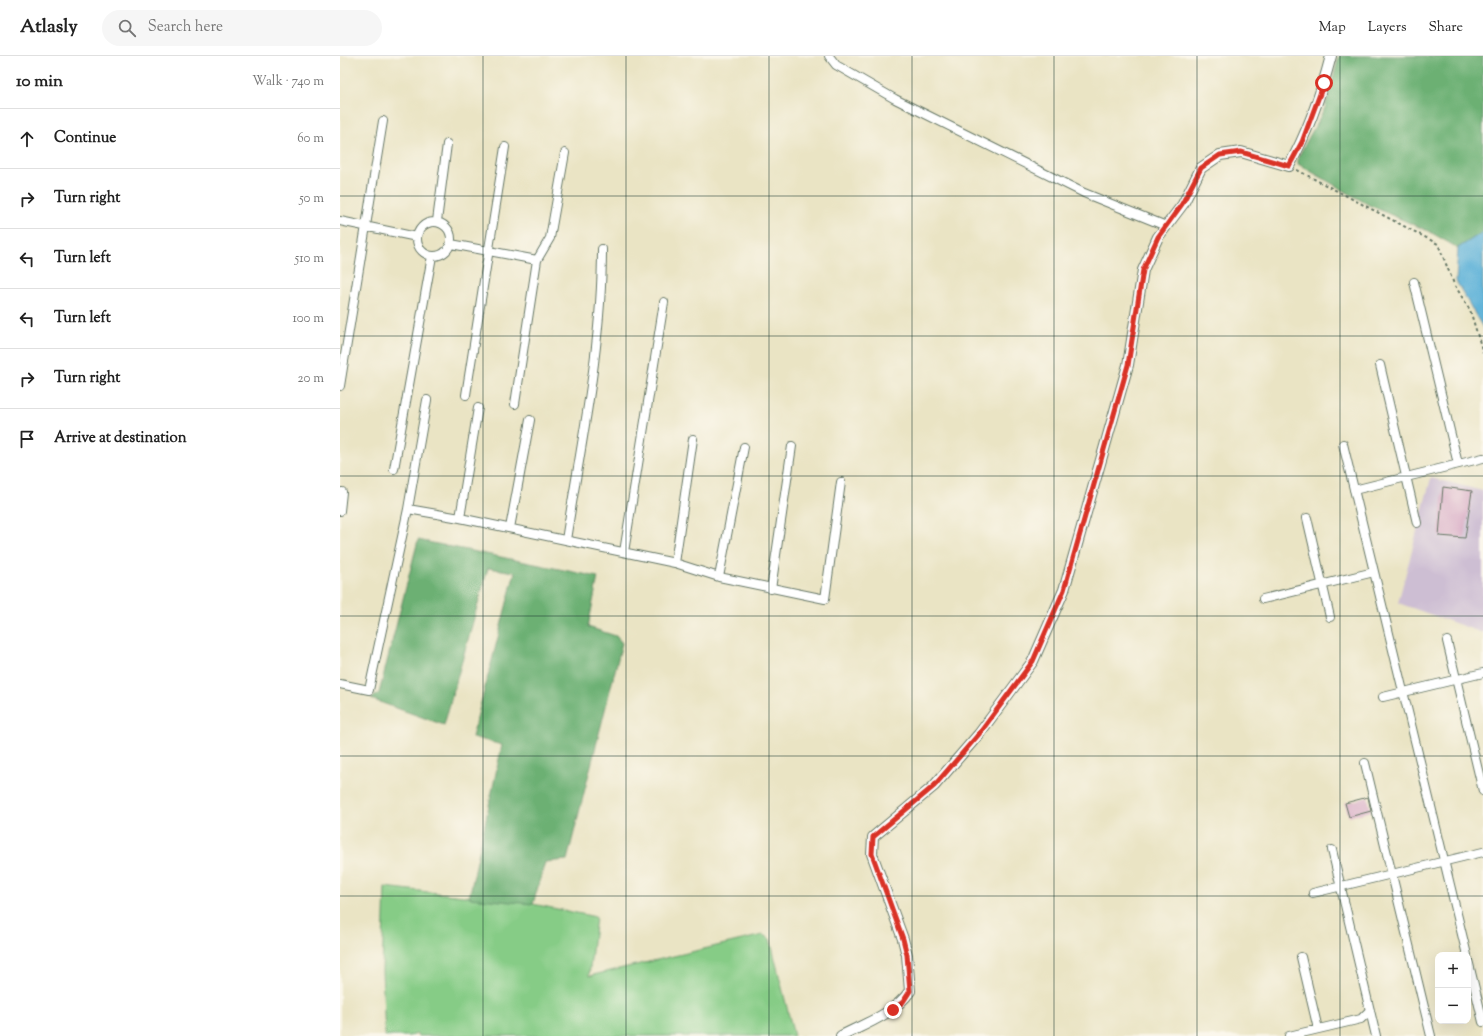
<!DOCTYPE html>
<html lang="en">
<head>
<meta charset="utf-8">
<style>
  :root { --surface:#fff; --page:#f6f6f6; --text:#222; --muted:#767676; --line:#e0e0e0 }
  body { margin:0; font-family:"Sorts Mill Goudy",serif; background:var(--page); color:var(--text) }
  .controls { position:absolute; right:12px; bottom:12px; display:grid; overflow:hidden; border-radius:8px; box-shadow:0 4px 16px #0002 }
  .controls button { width:36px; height:36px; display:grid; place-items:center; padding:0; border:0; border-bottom:1px solid var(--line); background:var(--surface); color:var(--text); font:20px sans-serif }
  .stop { position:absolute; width:12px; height:12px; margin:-9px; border:3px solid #d93025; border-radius:50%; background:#fff }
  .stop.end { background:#d93025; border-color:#fff; box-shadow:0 1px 4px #0008 }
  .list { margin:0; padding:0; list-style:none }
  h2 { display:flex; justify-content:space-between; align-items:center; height:52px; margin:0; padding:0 16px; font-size:17px }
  h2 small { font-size:13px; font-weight:400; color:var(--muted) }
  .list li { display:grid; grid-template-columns:26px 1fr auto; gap:12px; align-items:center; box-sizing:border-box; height:60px; padding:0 16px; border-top:1px solid var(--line) }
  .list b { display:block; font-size:15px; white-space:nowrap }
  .list em { font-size:13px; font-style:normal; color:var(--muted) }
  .icon { flex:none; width:22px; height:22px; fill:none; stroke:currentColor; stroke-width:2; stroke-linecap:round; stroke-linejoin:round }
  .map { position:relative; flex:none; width:1143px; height:980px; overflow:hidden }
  header { display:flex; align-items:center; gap:24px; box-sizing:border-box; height:56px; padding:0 20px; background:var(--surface); border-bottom:1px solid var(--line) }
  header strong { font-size:19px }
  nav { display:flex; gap:22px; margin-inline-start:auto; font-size:14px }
  .search { width:280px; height:36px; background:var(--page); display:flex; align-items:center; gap:10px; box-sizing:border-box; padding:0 14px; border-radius:22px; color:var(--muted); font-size:15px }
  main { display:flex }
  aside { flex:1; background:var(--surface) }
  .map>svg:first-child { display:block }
  .industrial { fill:#cdbed3 }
  .green { fill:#86cc86; stroke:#52845d }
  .forest { fill:#6cb073; stroke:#467654 }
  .water { fill:#5cb1d8; stroke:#3e7786 }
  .building { fill:#d29fbf }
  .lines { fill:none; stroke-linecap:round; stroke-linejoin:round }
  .minor-casing { stroke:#676; stroke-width:10 }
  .tertiary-casing { stroke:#676; stroke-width:12 }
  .path { stroke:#676; stroke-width:2; stroke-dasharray:3 3; stroke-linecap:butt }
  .minor { stroke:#fff; stroke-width:8 }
  .tertiary { stroke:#fff; stroke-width:10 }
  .route { stroke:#d93025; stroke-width:5 }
  .grid { fill:none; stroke:#1f3d34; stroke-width:1; stroke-opacity:0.55 }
</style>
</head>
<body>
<header>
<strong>Atlasly</strong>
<div class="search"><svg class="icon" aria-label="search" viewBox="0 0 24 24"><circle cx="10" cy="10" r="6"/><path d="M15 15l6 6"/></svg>Search here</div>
<nav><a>Map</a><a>Layers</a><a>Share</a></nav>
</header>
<main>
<aside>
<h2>10 min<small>Walk · 740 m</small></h2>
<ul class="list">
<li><svg class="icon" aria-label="ahead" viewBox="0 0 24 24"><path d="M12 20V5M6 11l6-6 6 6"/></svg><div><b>Continue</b></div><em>60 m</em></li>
<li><svg class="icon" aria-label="right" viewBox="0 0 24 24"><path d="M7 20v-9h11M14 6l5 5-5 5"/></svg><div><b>Turn right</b></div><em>50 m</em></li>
<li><svg class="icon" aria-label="left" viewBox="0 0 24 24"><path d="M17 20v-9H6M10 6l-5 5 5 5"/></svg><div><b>Turn left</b></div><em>510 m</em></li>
<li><svg class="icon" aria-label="left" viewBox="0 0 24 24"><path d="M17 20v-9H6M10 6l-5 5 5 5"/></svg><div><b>Turn left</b></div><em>100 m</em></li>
<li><svg class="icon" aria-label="right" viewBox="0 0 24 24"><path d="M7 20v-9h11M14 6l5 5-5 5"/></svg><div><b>Turn right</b></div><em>20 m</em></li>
<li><svg class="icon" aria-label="arrive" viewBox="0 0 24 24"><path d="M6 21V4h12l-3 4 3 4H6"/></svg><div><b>Arrive at destination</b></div></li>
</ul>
</aside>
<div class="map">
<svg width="1143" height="980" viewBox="0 0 1143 980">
  <rect width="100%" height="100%" fill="#fbf7ec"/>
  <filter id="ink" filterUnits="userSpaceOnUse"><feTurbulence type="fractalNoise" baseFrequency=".025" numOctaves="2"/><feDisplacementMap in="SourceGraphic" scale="8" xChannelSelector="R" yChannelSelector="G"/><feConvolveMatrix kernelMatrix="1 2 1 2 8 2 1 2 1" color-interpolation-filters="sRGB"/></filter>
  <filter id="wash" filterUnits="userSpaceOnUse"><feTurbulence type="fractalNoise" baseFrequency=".012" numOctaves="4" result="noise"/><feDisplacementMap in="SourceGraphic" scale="16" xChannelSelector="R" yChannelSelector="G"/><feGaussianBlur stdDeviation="0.9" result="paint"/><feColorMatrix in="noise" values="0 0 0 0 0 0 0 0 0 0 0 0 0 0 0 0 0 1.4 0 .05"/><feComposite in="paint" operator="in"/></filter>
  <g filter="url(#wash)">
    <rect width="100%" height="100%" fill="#eae4c4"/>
    <path class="industrial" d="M1091,422l52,13v142l-85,-30z"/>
    <path class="green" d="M45,831l148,17 63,13 -7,59 174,-41 7,4 24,97h-376l-1,-2 -8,2h-24l-3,-65z"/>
    <path class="forest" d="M999,0h144v176l-25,16 -28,-16 -61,-27 -71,-41v-7l27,-49z
      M78,484l180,37 -10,50 28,9 6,7 -55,217 -22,2 -12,42 -64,-6 33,-153 -30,-8 43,-165 -27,-4 -44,157 -73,-26 8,-6z"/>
    <path class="water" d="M1143,176v96l-27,-47 2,-33z"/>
    <g id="blocks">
      <path class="building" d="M1103,431l29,4 -7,47 -26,-2z
        M1028,741l3,14 -22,6 -4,-14z"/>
    </g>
  </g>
  <g filter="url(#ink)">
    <use href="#blocks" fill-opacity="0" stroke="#676" stroke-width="1"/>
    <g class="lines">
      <defs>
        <path id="minor" d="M489,0l7,9 59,34 189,94 82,33
          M0,165l77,16
          M97,165l10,-77
          M77 183a17 17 0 1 1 34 0a17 17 0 1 1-34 0Z
          M111,188l86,16
          M1074,226l44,182
          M1040,309l37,158
          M0,330l43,-265
          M126,339l39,-248
          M175,348l22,-144 13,-22 15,-85
          M1003,388l124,511
          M54,413l38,-213
          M1014,434l129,-32
          M68,453l52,9 215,45 44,14 106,22 16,-117
          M0,455l2,-19
          M120,462l18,-110
          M967,462l23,99
          M170,472l20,-108
          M226,484c15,-96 36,-193 36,-291
          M284,496l40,-250
          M335,507l18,-124
          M379,521l25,-130
          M431,533l21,-143
          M923,543l111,-27
          M1107,585l36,150
          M0,628l29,6 39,-181 19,-109
          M1043,641l100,-24
          M1025,707l66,273
          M992,794l44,186
          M973,837l170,-41
          M961,901l17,72
          M1128,904l15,62
          M949,980l72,-17 9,-9"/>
        <path id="tertiary" d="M501,980c24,-12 54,-23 69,-45l-3,-36 -4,-16 -31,-85 1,-17 61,-51 45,-52 54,-73 31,-71 64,-225 15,-95 15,-33 25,-33 18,-36 19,-13 21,-3 48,14c19,-34 32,-72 42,-110"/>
      </defs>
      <use href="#minor" class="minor-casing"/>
      <use href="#tertiary" class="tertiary-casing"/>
      <path class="path" d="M957,114l141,74 16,40 16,26 13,43"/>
      <use href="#minor" class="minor"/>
      <use href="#tertiary" class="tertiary"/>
    </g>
  </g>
  <g class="lines" filter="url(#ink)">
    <path class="route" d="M553,954l10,-8 7,-11 -3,-36 -4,-16 -31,-85 1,-17 61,-51 45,-52 54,-73 31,-71 64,-225 15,-95 15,-33 24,-33 19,-36 19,-13 21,-3 48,14 13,-24 22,-59"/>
  </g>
  <path class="grid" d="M143,0v980M286,0v980M429,0v980M572,0v980M714,0v980M857,0v980M1000,0v980M0,140h1143M0,280h1143M0,420h1143M0,560h1143M0,700h1143M0,840h1143"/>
</svg>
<div class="controls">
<button>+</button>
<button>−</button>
</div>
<div class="stop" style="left:984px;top:27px"></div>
<div class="stop end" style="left:553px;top:954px"></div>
</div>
</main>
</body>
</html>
